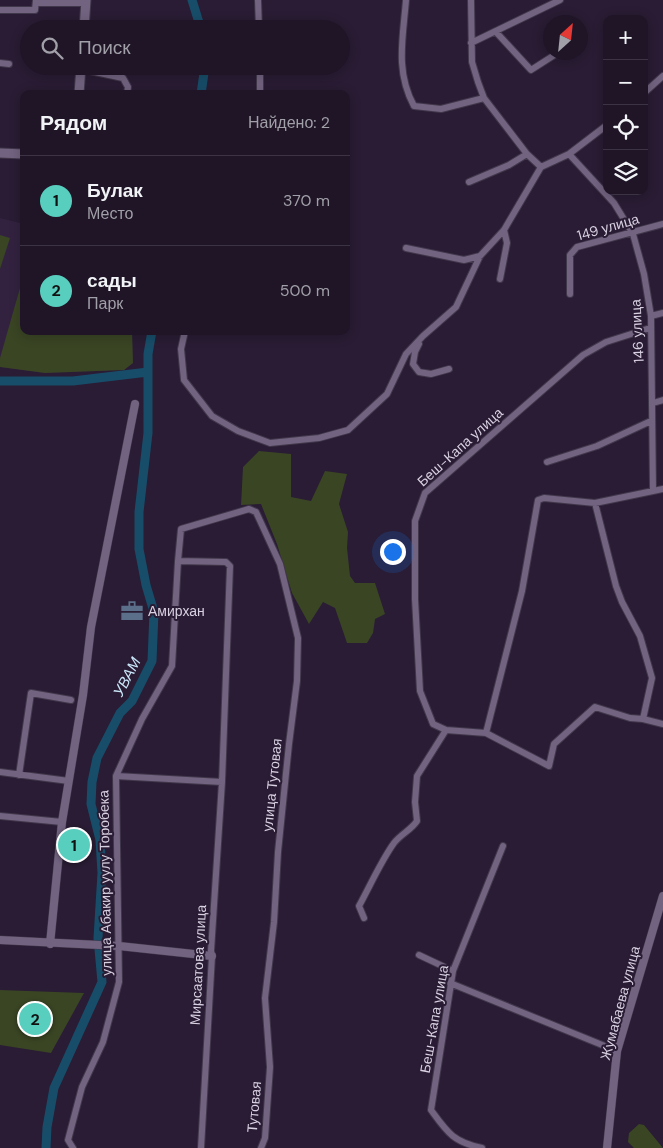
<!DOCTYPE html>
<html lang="ru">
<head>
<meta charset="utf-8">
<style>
  :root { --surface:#1f1527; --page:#271e2f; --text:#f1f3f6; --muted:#a19fa7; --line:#3c3444; --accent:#58cebf }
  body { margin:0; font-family:"DM Sans",sans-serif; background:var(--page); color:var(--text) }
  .controls { position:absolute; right:15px; top:15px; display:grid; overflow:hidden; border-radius:10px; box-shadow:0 2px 12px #0003 }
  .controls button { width:45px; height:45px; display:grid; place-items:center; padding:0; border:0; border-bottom:1px solid var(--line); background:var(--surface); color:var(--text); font:25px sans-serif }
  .compass { position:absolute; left:543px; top:15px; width:45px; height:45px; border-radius:50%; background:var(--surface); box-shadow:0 2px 12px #0003; rotate:27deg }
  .you { position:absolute; left:392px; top:551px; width:18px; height:18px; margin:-12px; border:4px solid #fff; border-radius:50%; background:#1a73e8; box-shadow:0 0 0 8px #1a73e833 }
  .badge { display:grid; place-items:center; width:32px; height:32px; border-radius:50%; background:var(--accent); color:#111; font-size:16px; font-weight:700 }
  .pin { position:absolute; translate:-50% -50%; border:2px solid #fff; box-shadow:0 1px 5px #0006 }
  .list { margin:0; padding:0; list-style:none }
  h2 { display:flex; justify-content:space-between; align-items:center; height:65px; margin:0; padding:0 20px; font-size:21px }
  h2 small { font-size:16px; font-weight:400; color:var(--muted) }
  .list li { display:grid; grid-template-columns:32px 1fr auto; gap:15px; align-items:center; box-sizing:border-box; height:90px; padding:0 20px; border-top:1px solid var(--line) }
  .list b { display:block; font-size:19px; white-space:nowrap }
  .list p { margin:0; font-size:16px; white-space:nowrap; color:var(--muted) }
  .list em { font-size:16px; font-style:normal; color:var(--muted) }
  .icon { flex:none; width:28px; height:28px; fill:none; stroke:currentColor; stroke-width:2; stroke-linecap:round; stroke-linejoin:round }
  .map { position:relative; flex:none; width:663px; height:1148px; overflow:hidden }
  .search { position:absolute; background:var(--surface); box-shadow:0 2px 12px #0003; left:20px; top:20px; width:330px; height:55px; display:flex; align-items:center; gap:12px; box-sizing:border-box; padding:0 18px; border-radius:28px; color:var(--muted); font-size:19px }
  .panel { position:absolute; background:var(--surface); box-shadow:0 2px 12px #0003; left:20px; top:90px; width:330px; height:245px; border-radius:10px }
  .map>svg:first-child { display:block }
  .built { fill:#322240 }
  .green { fill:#3a4524 }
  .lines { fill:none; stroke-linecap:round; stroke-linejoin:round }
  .canal { stroke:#184d69; stroke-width:9 }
  .minor-casing { stroke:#41374b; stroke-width:8 }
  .tertiary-casing { stroke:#41374b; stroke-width:9 }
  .secondary-casing { stroke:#41374b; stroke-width:11 }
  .minor { stroke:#726380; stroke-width:6 }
  .tertiary { stroke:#726380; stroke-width:8 }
  .secondary { stroke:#726380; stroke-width:9 }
  .labels { text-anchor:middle; stroke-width:4; stroke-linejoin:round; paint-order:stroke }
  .street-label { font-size:14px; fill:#d8d1e1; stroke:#291c34 }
  .poi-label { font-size:14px; fill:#d8d1e1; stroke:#291c34; text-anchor:start }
  .water-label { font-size:15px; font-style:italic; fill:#c9e6f9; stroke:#291c34 }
</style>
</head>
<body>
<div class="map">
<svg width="663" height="1148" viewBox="0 0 663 1148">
  <rect width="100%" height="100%" fill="#291c34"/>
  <path class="built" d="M0,218l24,6v107h108l1,32 -9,7 -79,3 -45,-6z"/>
  <path class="green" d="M0,235l10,3 -10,31z
    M20,288h4v43h108l1,32 -9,7 -79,3 -45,-6v-9z
    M259,451l32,3v43l20,4 14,-30 22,3 -8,30 9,28 -1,16 3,28 5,7h20l10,31 -10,5 -2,14 -6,10h-20l-12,-35 -12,-6 -14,22 -17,-31 -15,-49 -16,-40 -20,1 2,-38z
    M0,990l84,3 -33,60 -51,-8z
    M639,1124l5,1 19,23h-29l-6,-6 1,-9z"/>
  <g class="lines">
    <path class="canal" d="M192,0l9,29
      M201,94l4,-28
      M0,381h73l75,-9
      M46,1148l1,-21 7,-39 48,-106 -4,-44 4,-65 -2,-33 -9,-36 1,-22 5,-24 23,-45 12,-12 20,-40 2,-49 -8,-27 -7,-36v-37l9,-79v-79l4,-23"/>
    <defs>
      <path id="minor" d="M258,0l1,29
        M406,0c-3,38 -11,71 8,106l27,3 43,-11
        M471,0l1,62 6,20 6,16 43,56 14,13
        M36,3h50
        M0,10h35l1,-10
        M496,32l35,38 25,-16
        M471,43l89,-43
        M0,63l9,1
        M260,66v28
        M81,69l42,9 5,9 -1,7
        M644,93l19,-17
        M569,154l45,49 19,31 11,40 7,42 2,175 10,-2
        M541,167l28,-13 38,-29
        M469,182l40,-17 18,-11
        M406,248l58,12 16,-4
        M500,279l7,-36 -3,-13
        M570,294v-39l7,-8 86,-23
        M651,316l12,-3
        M185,331l-4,18 3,31 28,36 26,15 32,12 49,-5 29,-8 39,-36 19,-40 17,-18 33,-29 24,-51 24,-26 37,-63
        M419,344l-4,8 -2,12 6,8 12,2 18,-5
        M653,403l10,-3
        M547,462l50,-16 54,-25
        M595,503l21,83 6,16 18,34 12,42 -9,41 20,5
        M643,719l-13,-1 -35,-11 -41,37 -5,22 -63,-33 -40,-3 -13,-6 -13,-33 -5,-92v-78l10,-28 158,-138 23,-13 44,-14
        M486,733l36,-142 16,-91 6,-2 51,5 58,-12
        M0,772l69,9
        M19,775l12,-82 40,7
        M116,776l106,6
        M0,816l62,6
        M364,918l-5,-12c11,-20 22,-45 35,-63 7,-9 17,-13 23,-22l-2,-19 2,-26 29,-46
        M419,955l34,16
        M450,983l167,68
        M73,1148l-5,-8 14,-53 21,-45 16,-60 -3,-206 26,-57 30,-53 6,-105
        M201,1148l11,-192 -1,-5 11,-169 8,-216 -4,-4 -48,-1 3,-32 68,-20 7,3 24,52 18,74 -1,43 -8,63 -11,108 -4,70 -9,76 5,69 -5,71 -4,10
        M482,1148c-29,-6 -35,-16 -51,-38l22,-139 50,-125"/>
      <path id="tertiary" d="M0,940l119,6 93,10
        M50,944l12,-122 21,-127 8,-68 44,-223
        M607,1148l10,-97 46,-155"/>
      <path id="secondary" d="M84,29l2,-29
        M79,94l2,-28
        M0,153l24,1"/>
    </defs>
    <use href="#minor" class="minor-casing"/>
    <use href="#tertiary" class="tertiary-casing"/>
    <use href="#secondary" class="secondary-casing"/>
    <use href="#minor" class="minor"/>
    <use href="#tertiary" class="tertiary"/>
    <use href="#secondary" class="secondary"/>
  </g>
  <defs>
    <symbol id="office-bare" viewBox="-9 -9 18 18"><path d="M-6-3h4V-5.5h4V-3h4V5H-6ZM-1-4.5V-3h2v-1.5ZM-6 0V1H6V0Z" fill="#5c6f8a" stroke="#291c34" stroke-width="2.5" paint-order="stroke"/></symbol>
  </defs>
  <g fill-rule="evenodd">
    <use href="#office-bare" x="116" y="595" width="32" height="32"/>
  </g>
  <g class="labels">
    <g class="street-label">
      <text transform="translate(608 227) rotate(-16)" y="5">149 улица</text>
      <text transform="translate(637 331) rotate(-93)" y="5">146 улица</text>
      <text transform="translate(460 447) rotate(-42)" y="5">Беш-Капа улица</text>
      <text transform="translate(272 785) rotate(-84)" y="5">улица Тутовая</text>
      <text transform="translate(105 883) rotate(-91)" y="5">улица Абакир уулу Торобека</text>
      <text transform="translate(198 965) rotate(-87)" y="5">Мирсаатова улица</text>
      <text transform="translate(620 1003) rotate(-75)" y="5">Жумабаева улица</text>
      <text transform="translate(434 1019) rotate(-80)" y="5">Беш-Капа улица</text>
      <text transform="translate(254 1107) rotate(-85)" y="5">Тутовая</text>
    </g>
    <g class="poi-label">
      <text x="148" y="616">Амирхан</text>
    </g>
    <g class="water-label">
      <text transform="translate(127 677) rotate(-62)" y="5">УВАМ</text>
    </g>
  </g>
</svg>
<div class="controls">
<button>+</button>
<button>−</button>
<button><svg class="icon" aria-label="locate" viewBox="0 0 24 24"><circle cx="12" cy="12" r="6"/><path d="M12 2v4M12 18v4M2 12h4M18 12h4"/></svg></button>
<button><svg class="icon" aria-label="layers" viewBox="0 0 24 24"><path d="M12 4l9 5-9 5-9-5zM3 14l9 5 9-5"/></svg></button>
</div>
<svg class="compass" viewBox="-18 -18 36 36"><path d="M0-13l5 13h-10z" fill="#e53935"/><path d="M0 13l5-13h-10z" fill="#a19fa7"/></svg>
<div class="you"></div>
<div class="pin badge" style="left:74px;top:845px">1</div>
<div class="pin badge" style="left:35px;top:1019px">2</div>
<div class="search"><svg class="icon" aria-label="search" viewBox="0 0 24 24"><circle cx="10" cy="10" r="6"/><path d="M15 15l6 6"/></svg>Поиск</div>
<section class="panel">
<h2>Рядом<small>Найдено: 2</small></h2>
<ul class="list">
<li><span class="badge">1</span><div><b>Булак</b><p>Место</p></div><em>370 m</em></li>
<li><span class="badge">2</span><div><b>сады</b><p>Парк</p></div><em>500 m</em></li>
</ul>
</section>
</div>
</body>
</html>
